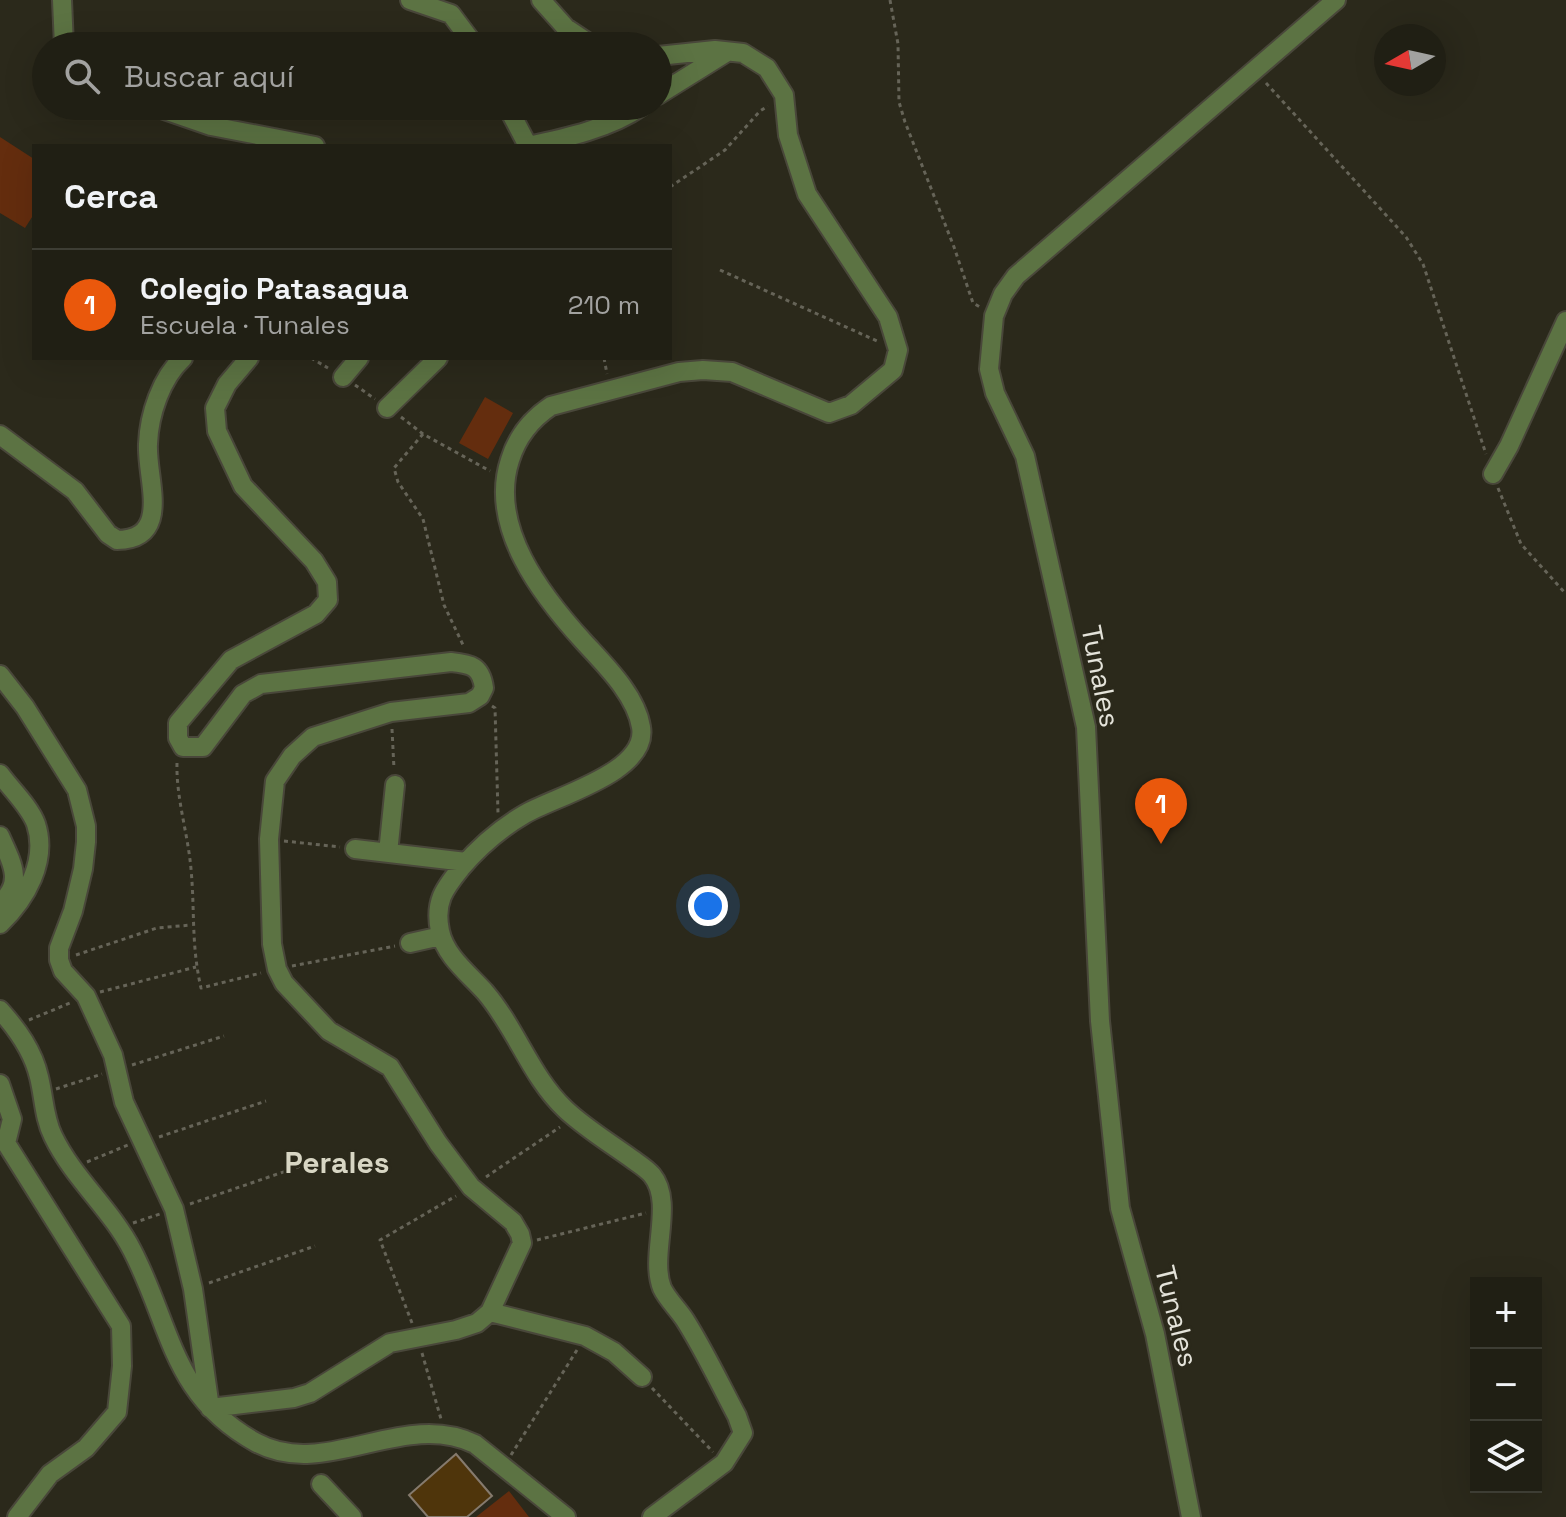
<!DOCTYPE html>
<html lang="es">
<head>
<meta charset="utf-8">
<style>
  :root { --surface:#201f14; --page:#2d2c22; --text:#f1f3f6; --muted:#a2a2a0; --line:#3d3d34; --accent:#ea580c }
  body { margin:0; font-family:"Space Grotesk",sans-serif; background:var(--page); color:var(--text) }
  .controls { position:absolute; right:24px; bottom:24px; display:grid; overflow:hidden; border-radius:0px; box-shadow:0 8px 32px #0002 }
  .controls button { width:72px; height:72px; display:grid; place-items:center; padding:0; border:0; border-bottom:2px solid var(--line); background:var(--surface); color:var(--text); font:40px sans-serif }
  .compass { position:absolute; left:1374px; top:24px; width:72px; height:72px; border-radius:50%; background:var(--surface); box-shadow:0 8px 32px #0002; rotate:261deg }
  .you { position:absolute; left:708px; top:906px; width:28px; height:28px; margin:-20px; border:6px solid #fff; border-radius:50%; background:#1a73e8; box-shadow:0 0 0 12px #1a73e833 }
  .badge { display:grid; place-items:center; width:52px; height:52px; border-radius:50%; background:var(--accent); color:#fff; font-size:26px; font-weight:700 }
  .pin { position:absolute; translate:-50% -66px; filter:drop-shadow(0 2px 4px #0008) }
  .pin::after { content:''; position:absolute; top:42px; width:28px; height:24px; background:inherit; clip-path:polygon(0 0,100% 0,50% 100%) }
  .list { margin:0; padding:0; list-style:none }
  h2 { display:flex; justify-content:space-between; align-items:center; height:104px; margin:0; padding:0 32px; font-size:34px }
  h2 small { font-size:26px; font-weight:400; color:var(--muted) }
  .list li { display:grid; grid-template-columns:52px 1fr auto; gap:24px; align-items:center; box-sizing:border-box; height:112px; padding:0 32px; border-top:2px solid var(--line) }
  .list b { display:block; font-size:30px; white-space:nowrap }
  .list p { margin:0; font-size:26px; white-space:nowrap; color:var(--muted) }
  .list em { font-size:26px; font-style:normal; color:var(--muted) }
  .icon { flex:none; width:44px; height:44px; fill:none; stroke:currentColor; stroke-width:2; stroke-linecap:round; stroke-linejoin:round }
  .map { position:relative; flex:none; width:1566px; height:1517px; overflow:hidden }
  .search { position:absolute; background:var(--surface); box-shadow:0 8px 32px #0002; left:32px; top:32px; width:640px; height:88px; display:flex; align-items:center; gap:20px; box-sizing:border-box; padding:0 28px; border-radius:44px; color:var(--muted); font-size:30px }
  .panel { position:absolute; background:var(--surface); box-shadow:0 8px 32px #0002; left:32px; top:144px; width:640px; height:216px; border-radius:0px }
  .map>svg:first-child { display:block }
  .green { fill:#642d0e }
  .building { fill:#4f350b; stroke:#857a6d; stroke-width:2 }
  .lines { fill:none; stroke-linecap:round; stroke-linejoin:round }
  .minor-casing { stroke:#49473a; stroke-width:22 }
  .path { stroke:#666458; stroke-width:3; stroke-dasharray:4 4; stroke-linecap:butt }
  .minor { stroke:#5c7343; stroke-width:18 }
  .labels { text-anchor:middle; stroke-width:6; stroke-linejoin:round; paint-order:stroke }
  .street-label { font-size:28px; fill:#e4e3da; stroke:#2b291b }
  .neighbourhood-label { font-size:30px; font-weight:bold; fill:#d8d6c4; stroke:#2b291b }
</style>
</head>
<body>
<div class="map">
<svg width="1566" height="1517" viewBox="0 0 1566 1517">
  <rect width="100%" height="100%" fill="#2b291b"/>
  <path class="green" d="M0,137l34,22v55l-9,14 -25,-15z
    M485,397l28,16 -25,46 -29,-16z
    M509,1491l20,26h-53z"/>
  <path class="building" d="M456,1454l36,42 -25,21h-39l-19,-22z"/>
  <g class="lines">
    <defs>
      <path id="minor" d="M62,0l2,46
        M410,0l41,14 24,32
        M541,0l25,28 27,18
        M658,95l69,-43
        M153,106l58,20 104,20
        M507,106l21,40c38,-8 83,-18 114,-40
        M343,377l16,-19
        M387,408l51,-50
        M0,435l75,56 33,43 9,6c56,-1 29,-61 31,-96 1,-29 13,-66 35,-86
        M1493,474l16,-28 57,-125
        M0,675l25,32 52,83 9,36v16l-3,27 -10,42 -14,37v12l4,11 23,25 27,59 11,47 50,107 19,80 17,119 84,-10 16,-5 80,-50 66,-13 21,-7 13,-11 32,-69 -2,-9 -7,-12 -42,-35 -33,-44 -48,-76 -61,-36 -45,-48 -7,-14 -5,-25 -3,-105 6,-58 17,-25 21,-19 78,-25 78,-9 11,-7 4,-8c-3,-22 -13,-24 -33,-26l-190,22 -18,10 -40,53h-20l-5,-9v-15l53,-63 85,-46 12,-14 -1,-18 -13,-21 -71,-75 -26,-55 -2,-23 12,-24 22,-26
        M0,774c11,15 30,33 36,50 12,37 -10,75 -36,100
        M0,836c11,25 25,47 0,67
        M355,849l111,13
        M388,853l7,-68
        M410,943l31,-7
        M0,1010c18,20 33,41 39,67 5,20 5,41 14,59 20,42 58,73 79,114 40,77 39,146 125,193 69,37 146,-34 218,1l91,73
        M0,1084l12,35 -6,24 115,183 1,40 -5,46 -31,36 -36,26 -33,43
        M490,1312l95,24 29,16 28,25
        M321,1484l31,33
        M652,1517l72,-54 19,-30 -6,-17c-17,-32 -33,-66 -52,-96 -7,-11 -18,-21 -23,-32 -13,-33 13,-85 -10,-113 -5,-6 -13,-11 -20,-16 -22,-16 -47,-31 -67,-50 -34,-32 -49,-81 -80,-117 -16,-18 -40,-36 -45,-61 -6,-29 4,-42 21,-63 18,-21 40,-40 64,-54 31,-18 124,-42 116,-87 -5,-32 -36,-62 -57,-85 -42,-46 -96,-115 -74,-182 7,-23 20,-40 41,-54l128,-34 24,-2 29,2 97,41 22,-8 42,-35 5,-20 -10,-33 -81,-123 -19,-59 -4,-40 -17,-27 -24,-15 -28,-3 -57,6
        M1191,1517l-36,-183 -35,-126 -20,-187 -14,-294 -61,-271 -30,-63 -6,-24 5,-53 9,-22 13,-18 320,-276"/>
    </defs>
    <use href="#minor" class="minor-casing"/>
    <path class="path" d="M890,0l8,44 1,58 6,20 49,125 19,56 7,4
      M1266,83l140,154 17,27 63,190
      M670,187l55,-37 35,-39 8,-5
      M720,270l157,71
      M311,358l17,10
      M604,358l3,16
      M355,385l20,14
      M401,417l22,17 67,37
      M423,434l-29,34 4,14 25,37 21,86 20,42
      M1498,488l23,56 45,50
      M492,706l3,2 3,105
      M392,729l2,40
      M177,763c-1,35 11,71 14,106 4,43 0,75 10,119l60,-15
      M284,841l56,6
      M76,955l81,-27 34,-3
      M292,966l103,-20
      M100,992l96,-25
      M29,1020l41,-17
      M132,1065l92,-29
      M56,1089l46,-15
      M159,1137l107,-36
      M87,1162l41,-17
      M486,1177l74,-50
      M190,1204l111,-38
      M133,1223l27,-9
      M537,1240l109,-27
      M209,1283l106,-37
      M412,1323l-32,-83 76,-44
      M422,1353l19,66
      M652,1388l61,64
      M511,1455l66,-105"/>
    <use href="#minor" class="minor"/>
  </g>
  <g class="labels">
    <g class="street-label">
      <text transform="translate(1101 676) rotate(79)" y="10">Tunales</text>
      <text transform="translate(1177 1316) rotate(76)" y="10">Tunales</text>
    </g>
    <g class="neighbourhood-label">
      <text x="337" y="1173">Perales</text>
    </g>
  </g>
</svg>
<div class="controls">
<button>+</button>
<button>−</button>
<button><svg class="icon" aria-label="layers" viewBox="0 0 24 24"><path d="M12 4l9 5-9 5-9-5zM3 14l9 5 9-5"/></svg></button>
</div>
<svg class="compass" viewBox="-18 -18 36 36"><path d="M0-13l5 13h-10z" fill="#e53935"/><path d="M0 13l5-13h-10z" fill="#a2a2a0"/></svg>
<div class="you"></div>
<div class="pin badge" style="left:1161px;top:844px">1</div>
<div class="search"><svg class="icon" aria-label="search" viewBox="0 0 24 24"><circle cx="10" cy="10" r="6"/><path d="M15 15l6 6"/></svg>Buscar aquí</div>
<section class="panel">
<h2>Cerca<small></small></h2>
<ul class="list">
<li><span class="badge">1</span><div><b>Colegio Patasagua</b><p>Escuela · Tunales</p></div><em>210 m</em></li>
</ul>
</section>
</div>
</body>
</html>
